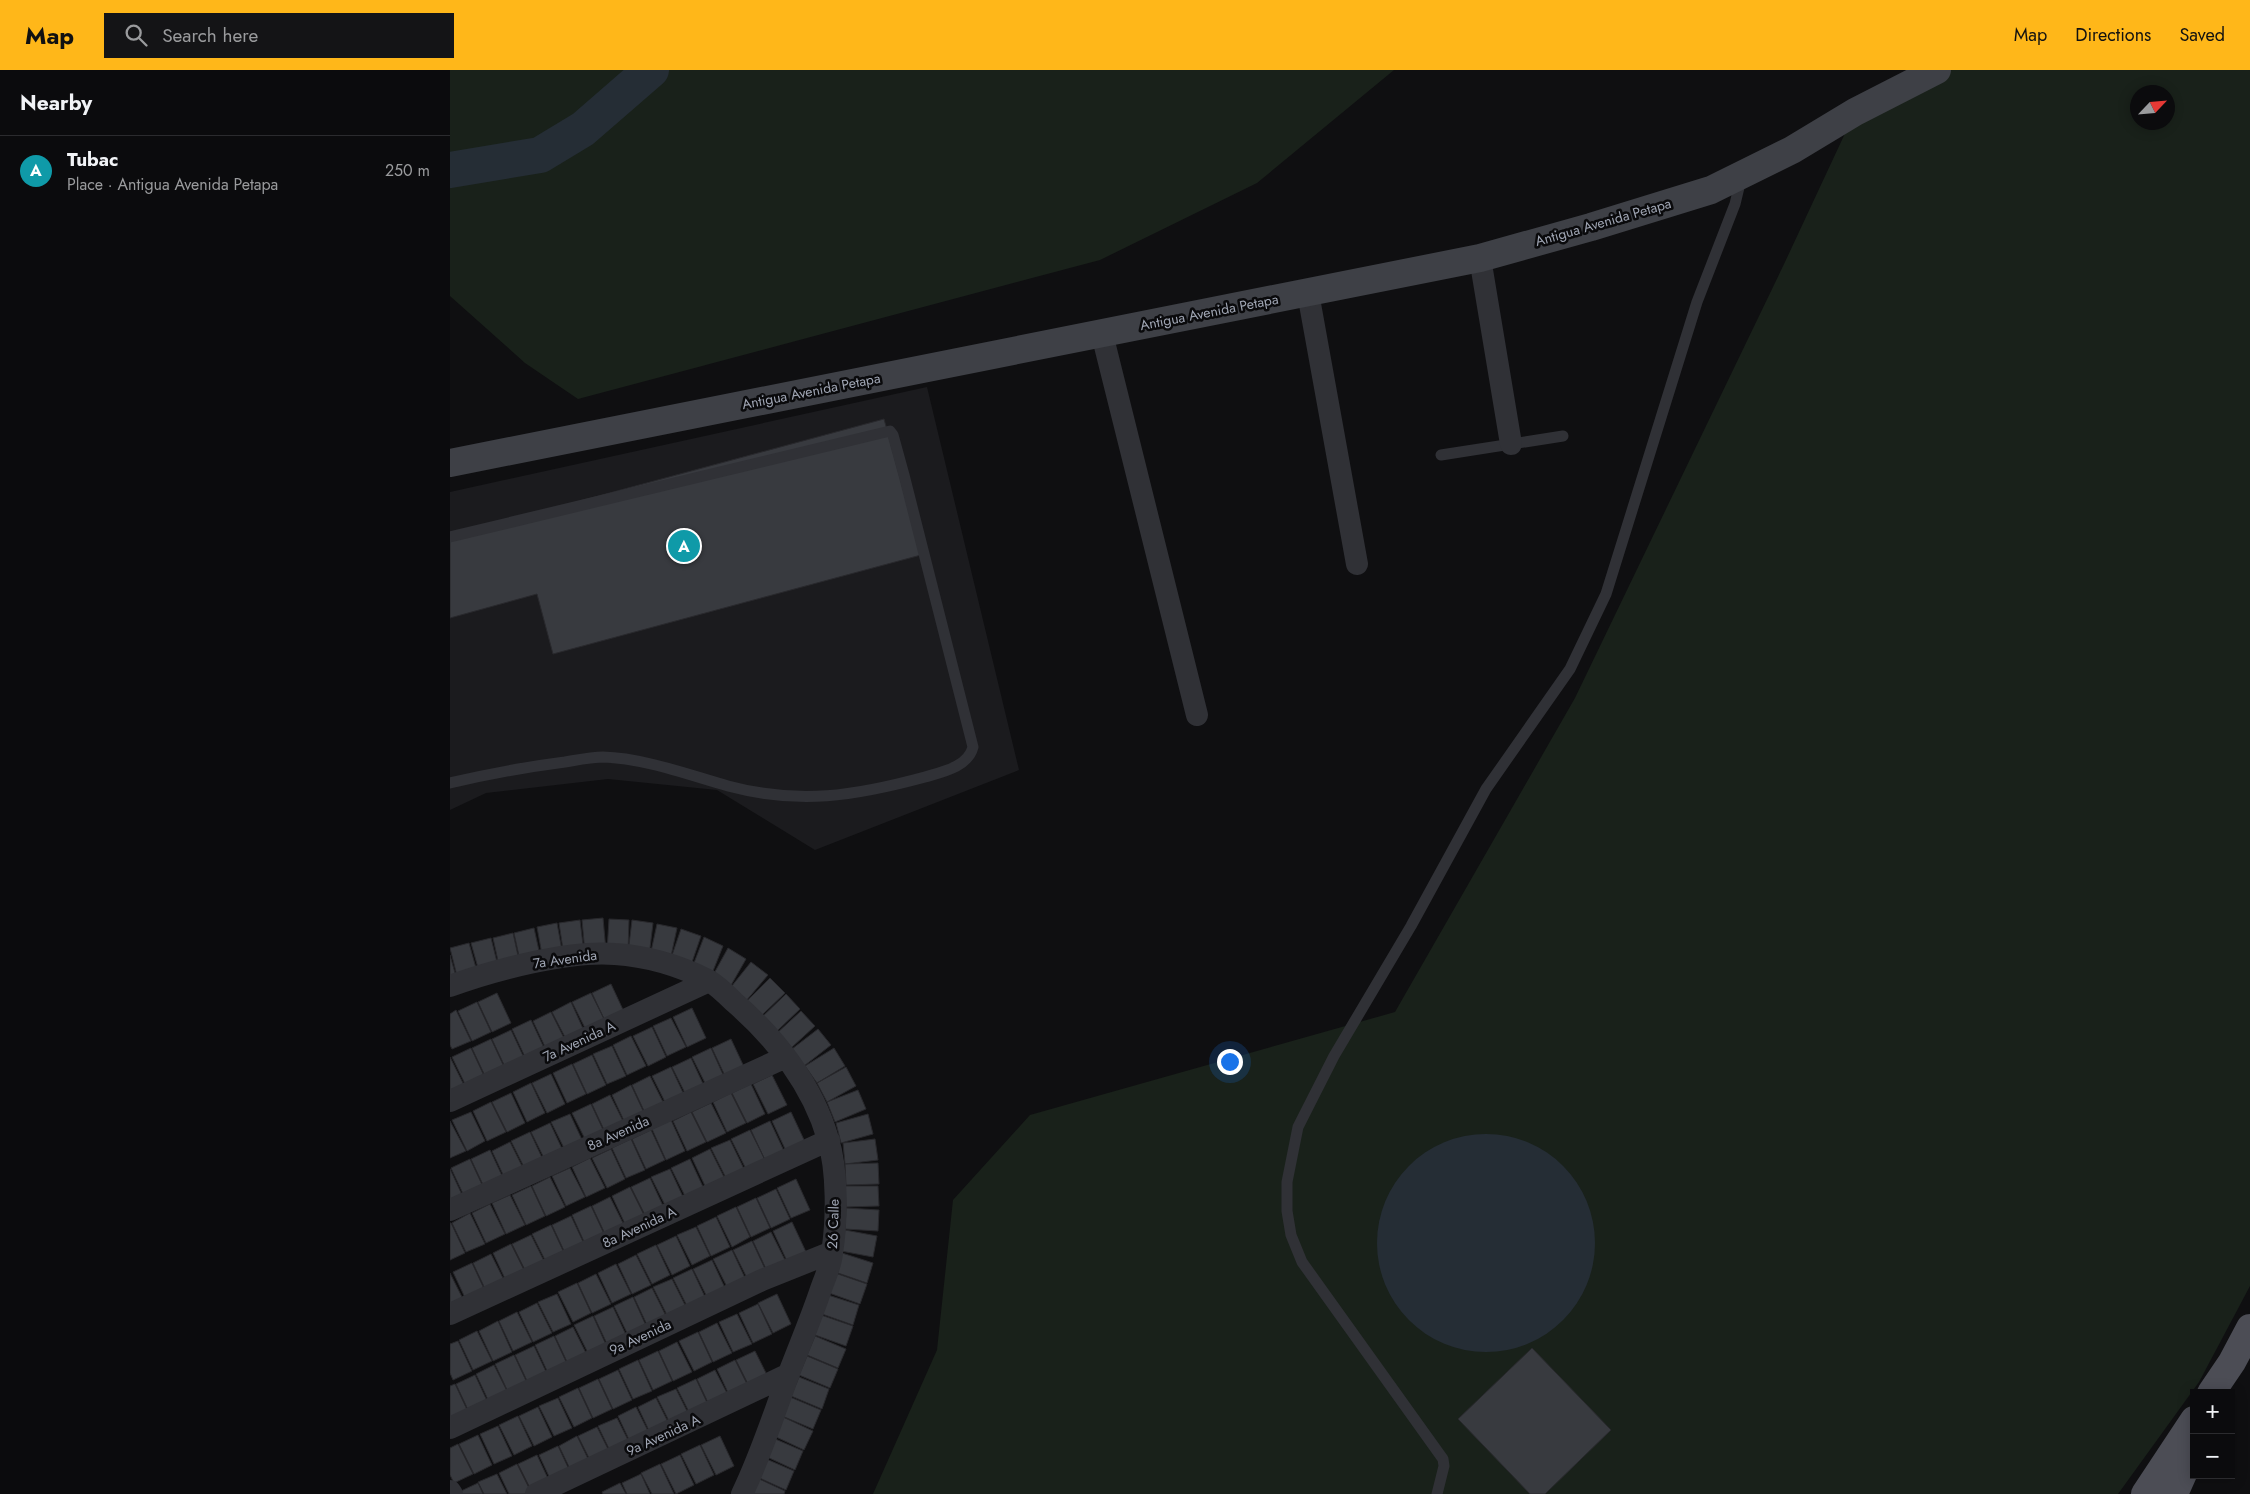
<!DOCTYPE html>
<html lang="en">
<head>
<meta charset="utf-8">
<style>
  :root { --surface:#0b0b0d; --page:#141416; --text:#f1f3f6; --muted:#9a9b9d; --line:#2b2b2e; --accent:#ffb719 }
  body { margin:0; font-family:Jost,sans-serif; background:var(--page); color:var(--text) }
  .controls { position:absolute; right:15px; bottom:15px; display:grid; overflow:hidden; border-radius:0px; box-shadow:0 2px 12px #0003 }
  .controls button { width:45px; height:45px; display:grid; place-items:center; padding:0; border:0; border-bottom:1px solid var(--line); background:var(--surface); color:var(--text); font:25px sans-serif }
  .compass { position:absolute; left:1680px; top:15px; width:45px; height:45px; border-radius:50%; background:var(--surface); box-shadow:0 2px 12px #0003; rotate:64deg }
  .you { position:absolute; left:779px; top:991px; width:18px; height:18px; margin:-12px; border:4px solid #fff; border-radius:50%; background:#1a73e8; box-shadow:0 0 0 8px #1a73e833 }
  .badge { display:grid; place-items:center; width:32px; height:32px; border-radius:50%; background:var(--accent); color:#fff; font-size:16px; font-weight:700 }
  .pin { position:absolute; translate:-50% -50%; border:2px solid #fff; box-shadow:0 1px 5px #0006 }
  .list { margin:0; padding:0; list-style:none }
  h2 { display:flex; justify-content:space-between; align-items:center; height:65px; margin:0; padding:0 20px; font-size:21px }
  h2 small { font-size:16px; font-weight:400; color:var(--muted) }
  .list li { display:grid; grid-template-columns:32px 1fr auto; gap:15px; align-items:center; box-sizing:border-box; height:70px; padding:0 20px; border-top:1px solid var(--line) }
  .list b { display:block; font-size:19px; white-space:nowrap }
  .list p { margin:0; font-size:16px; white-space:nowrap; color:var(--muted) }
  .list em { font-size:16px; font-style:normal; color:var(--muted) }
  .icon { flex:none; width:28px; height:28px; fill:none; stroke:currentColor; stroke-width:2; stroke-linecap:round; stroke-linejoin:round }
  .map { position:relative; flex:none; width:1800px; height:1424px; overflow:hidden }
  header { display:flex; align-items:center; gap:30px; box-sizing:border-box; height:70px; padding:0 25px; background:var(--accent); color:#111 }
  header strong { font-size:24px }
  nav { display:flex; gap:28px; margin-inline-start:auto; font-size:18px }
  .search { width:350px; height:45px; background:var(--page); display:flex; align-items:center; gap:12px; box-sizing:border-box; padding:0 18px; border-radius:0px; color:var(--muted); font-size:19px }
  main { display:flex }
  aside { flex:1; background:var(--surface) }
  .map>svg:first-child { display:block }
  .built { fill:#1b1b1e }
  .green { fill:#19211a; fill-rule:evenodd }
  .water { fill:#252d35 }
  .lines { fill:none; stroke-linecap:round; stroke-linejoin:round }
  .river { stroke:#252d35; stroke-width:36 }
  .building { fill:#383a3f; stroke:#29292d }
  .lane { stroke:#303136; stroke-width:11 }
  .street { stroke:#303136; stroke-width:22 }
  .secondary { stroke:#3e4046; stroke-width:28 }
  .primary { stroke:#4c4d55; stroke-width:28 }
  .labels { text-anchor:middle; stroke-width:5; stroke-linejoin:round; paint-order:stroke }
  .street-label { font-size:14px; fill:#9fa5b3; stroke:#0a0a0c }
</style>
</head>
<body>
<header>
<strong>Map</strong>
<div class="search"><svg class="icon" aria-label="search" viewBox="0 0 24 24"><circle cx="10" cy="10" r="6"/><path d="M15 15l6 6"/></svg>Search here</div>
<nav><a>Map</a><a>Directions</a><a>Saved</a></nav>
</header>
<main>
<aside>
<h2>Nearby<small></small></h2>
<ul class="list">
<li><span class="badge" style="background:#0f9aa8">A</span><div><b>Tubac</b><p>Place · Antigua Avenida Petapa</p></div><em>250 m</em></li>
</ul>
</aside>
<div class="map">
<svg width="1800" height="1424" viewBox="0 0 1800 1424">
  <rect width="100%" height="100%" fill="#0f0f11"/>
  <path class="built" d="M477,317l92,383 -204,80 -98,-60 -109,-11 -122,14 -36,17v-318z"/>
  <path class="green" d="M0,0h944l-137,113 -157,77 -522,139 -53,-36 -75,-67z
    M1493,0h307v1216l-51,96 -81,112h-1245l64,-144 16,-150 77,-85 365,-103 180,-314 210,-436 70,-150zM1688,22h30v30h-30z"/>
  <path class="water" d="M927 1173a109 109 0 1 1 218 0a109 109 0 1 1-218 0Z"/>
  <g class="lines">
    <path class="river" d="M0,100l90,-15 43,-26 68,-59"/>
  </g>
  <path class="building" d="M434,349l37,136 -368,99 -16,-60 -87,24v-82z
    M153,848l3,33 -21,2 -3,-33z
    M159,849l20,1 -1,33 -21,-1z
    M130,850l4,33 -20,3 -5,-33z
    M182,850l21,3 -4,33 -21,-3z
    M107,853l6,33 -20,4 -6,-33z
    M207,854l20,4 -7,33 -20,-5z
    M84,858l7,32 -20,5 -7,-32z
    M231,859l20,7 -11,32 -20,-7z
    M63,863l7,32 -20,5 -7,-32z
    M254,867l19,9 -12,30 -19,-8z
    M41,868l8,32 -19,5 -9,-32z
    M19,873l9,32 -20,5 -8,-32z
    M278,878l18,11 -16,28 -18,-10z
    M0,885l7,25 -7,2z
    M301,892l17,13 -22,26 -15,-14z
    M320,908l15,15 -24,23 -14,-15z
    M161,914l14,30 -19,9 -14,-30z
    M47,923l14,30 -19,9 -14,-30z
    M141,923l15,30 -19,9 -15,-30z
    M336,924l14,15 -24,23 -14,-15z
    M27,932l14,30 -19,9 -14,-30z
    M121,932l14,31 -18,8 -15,-29z
    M242,938l14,30 -19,9 -14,-30z
    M6,940l15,31 -19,8 -2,-4v-31z
    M351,941l14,15 -24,22 -14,-15z
    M101,942l15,30 -19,9 -14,-30z
    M221,948l15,29 -19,9 -14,-30z
    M81,950l14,30 -19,9 -14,-30z
    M202,957l14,30 -18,9 -15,-30z
    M368,959l13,16 -27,21 -12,-17z
    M61,960l14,30 -19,9 -14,-30z
    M181,966l15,30 -19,9 -14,-30z
    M41,969l14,30 -19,9 -14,-30z
    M281,969l14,30 -19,9 -14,-30z
    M162,976l14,30 -19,8 -14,-30z
    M21,978l14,30 -18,10 -15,-31z
    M261,978l14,31 -18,8 -15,-30z
    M384,978l11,18 -28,17 -12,-17z
    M142,985l14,30 -19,9 -14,-30z
    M0,987l15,30 -15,7z
    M241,988l14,30 -18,9 -15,-30z
    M122,994l14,30 -19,9 -14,-30z
    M221,997l14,30 -18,9 -15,-30z
    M396,997l10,19 -29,16 -10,-19z
    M101,1004l14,30 -18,9 -15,-30z
    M322,1005l15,30 -19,9 -15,-30z
    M200,1006l15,30 -19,9 -14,-30z
    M81,1013l14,30 -18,9 -14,-30z
    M301,1014l14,30 -18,9 -15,-30z
    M181,1015l14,30 -19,10 -14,-30z
    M408,1020l8,19 -31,13 -8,-20z
    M61,1023l14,30 -18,9 -15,-30z
    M281,1023l15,30 -19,9 -14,-30z
    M160,1025l15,30 -19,9 -14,-30z
    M41,1032l15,30 -19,9 -14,-30z
    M261,1033l15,30 -19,9 -15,-30z
    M141,1034l14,30 -18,9 -15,-30z
    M21,1042l14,29 -18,10 -15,-31z
    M241,1042l15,30 -19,9 -14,-30z
    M341,1042l14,30 -19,9 -14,-30z
    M120,1044l14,30 -18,8 -15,-30z
    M418,1044l5,20 -32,9 -5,-20z
    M221,1050l14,31 -19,9 -14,-31z
    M0,1051l16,30 -16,7z
    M320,1051l14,30 -19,9 -14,-30z
    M100,1053l14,30 -18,9 -15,-30z
    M201,1060l14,30 -19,9 -14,-30z
    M300,1060l15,30 -19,9 -15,-30z
    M80,1062l14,30 -18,9 -15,-30z
    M181,1069l14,31 -19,8 -14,-30z
    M425,1069l3,21 -33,4 -2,-21z
    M280,1070l14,29 -18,9 -15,-30z
    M60,1072l15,30 -19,9 -14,-30z
    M161,1079l14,30 -18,9 -15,-30z
    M260,1079l15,30 -19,9 -14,-30z
    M40,1080l14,30 -19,9 -14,-30z
    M140,1088l15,30 -19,9 -14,-30z
    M20,1089l14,30 -19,9 -14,-30z
    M240,1089l14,30 -18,9 -15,-30z
    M428,1093l1,21 -33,1 -1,-21z
    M120,1098l15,29 -19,9 -14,-30z
    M0,1099l14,30 -14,6z
    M220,1099l14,30 -18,8 -15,-30z
    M100,1107l15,30 -19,9 -14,-30z
    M200,1108l14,30 -18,9 -15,-30z
    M346,1109l14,31 -19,8 -14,-30z
    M81,1116l14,30 -19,9 -14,-30z
    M395,1116h33l1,20 -33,1z
    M180,1117l15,30 -19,9 -14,-30z
    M326,1119l14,30 -19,9 -14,-30z
    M60,1125l15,30 -19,9 -14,-31z
    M160,1127l15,30 -19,9 -14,-30z
    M306,1128l14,30 -19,9 -14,-30z
    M40,1134l15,30 -19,9 -14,-30z
    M141,1136l14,30 -19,10 -14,-31z
    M286,1137l14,30 -18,10 -15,-31z
    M396,1138l33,2 -1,21 -33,-2z
    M20,1143l15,31 -19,8 -14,-29z
    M121,1146l14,30 -19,9 -14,-30z
    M266,1147l14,30 -19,9 -14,-30z
    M342,1152l14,30 -19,9 -14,-30z
    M1,1153l14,30 -15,7v-37z
    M101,1155l14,30 -18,9 -15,-30z
    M246,1157l14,29 -18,9 -15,-30z
    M395,1160l32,6 -4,21 -32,-6z
    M321,1162l15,30 -19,9 -14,-30z
    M81,1165l15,30 -19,9 -15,-30z
    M226,1166l14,30 -18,9 -15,-30z
    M302,1171l14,30 -18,9 -15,-30z
    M61,1174l15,30 -19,9 -14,-30z
    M206,1175l14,30 -18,9 -15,-30z
    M282,1180l14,30 -18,9 -15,-30z
    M392,1183l31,10 -6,20 -32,-11z
    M41,1184l15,30 -19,9 -14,-30z
    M186,1185l15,30 -19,9 -14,-30z
    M262,1190l14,30 -18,9 -15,-30z
    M22,1193l14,30 -19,9 -14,-30z
    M166,1194l15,30 -19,9 -14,-30z
    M242,1199l14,30 -18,9 -15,-30z
    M0,1203l15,30 -15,7z
    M385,1203l32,11 -7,20 -31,-11z
    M146,1204l15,30 -19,9 -14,-30z
    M222,1209l15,30 -19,8 -15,-30z
    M127,1213l14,30 -18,9 -15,-30z
    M202,1218l15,30 -19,9 -14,-30z
    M107,1224l14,30 -18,8 -15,-30z
    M327,1224l14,30 -18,9 -15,-30z
    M378,1225l31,10 -6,20 -31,-11z
    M183,1227l14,31 -18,9 -15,-31z
    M87,1233l15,30 -19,9 -14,-30z
    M308,1234l14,30 -19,9 -14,-30z
    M163,1237l14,30 -19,9 -14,-30z
    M67,1242l15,30 -19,9 -14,-30z
    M287,1244l15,30 -19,8 -14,-30z
    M371,1245l32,11 -7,20 -31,-11z
    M143,1246l14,31 -18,8 -15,-30z
    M48,1251l14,31 -19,9 -14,-30z
    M267,1253l15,30 -19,9 -14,-30z
    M123,1257l15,30 -19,9 -14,-30z
    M27,1261l15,30 -19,9 -14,-30z
    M248,1262l14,30 -18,9 -15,-30z
    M104,1266l14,30 -19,9 -14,-30z
    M365,1266l31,13 -8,19 -31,-13z
    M8,1271l14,30 -19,9 -3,-7v-29z
    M227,1272l15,30 -19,9 -14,-30z
    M84,1276l14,30 -19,9 -14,-30z
    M1082,1278l79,82 -66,64h-15l-72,-75z
    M208,1281l14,30 -19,9 -14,-30z
    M305,1281l15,30 -19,9 -15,-30z
    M64,1285l14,30 -19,9 -14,-30z
    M357,1286l31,13 -8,19 -31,-13z
    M188,1290l14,31 -19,8 -14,-30z
    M285,1290l15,30 -19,9 -14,-30z
    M44,1295l15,30 -19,9 -14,-30z
    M168,1300l14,30 -19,9 -14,-30z
    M265,1300l15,29 -19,10 -14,-30z
    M25,1305l14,30 -19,9 -14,-30z
    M349,1307l30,12 -7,20 -31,-13z
    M148,1309l14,30 -19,9 -14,-30z
    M246,1309l14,30 -18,9 -15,-30z
    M5,1314l14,30 -19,9v-37z
    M128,1318l14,30 -18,9 -15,-30z
    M226,1319l15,30 -19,8 -15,-30z
    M340,1327l31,13 -8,19 -31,-13z
    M108,1328l14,30 -18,8 -15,-30z
    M206,1328l15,30 -19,9 -14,-30z
    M88,1337l14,30 -18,9 -15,-30z
    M186,1337l15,30 -19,9 -14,-30z
    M68,1346l14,30 -18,9 -15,-30z
    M333,1347l30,14 -9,19 -30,-14z
    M167,1348l15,30 -19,9 -15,-31z
    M48,1356l14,30 -18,8 -14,-30z
    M147,1357l15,30 -19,9 -15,-30z
    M28,1365l14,30 -18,9 -15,-30z
    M127,1366l15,31 -19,8 -14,-29z
    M270,1366l14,30 -18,9 -15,-30z
    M323,1368l30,13 -8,19 -30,-14z
    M8,1374l15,30 -19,9 -4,-8v-27z
    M250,1375l14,30 -18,9 -15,-30z
    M108,1376l14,30 -19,9 -14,-30z
    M87,1385l14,30 -18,9 -15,-30z
    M230,1385l14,30 -18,9 -15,-30z
    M314,1388l30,13 -8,19 -31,-14z
    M67,1394l15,30h-23l-10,-21z
    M210,1394l14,30h-22l-11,-21z
    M47,1404l10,20h-23l-6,-12z
    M191,1404l9,20h-23l-5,-11z
    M305,1407l30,14 -1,3h-37z
    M28,1413l5,11h-23l-1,-2z
    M170,1413l6,11h-23l-1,-2z"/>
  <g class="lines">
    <path class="lane" d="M991,385l122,-19
      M0,467l440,-106 3,4 11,40 69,272c-5,20 -31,25 -48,30 -70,19 -126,28 -197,9 -39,-11 -85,-28 -125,-29 -12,0 -26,3 -38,5 -39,5 -77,12 -115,21
      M987,1424l7,-28 -1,-7 -141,-197 -11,-27 -4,-24v-29l11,-55 36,-71 77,-130 75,-137 84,-120 36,-75 91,-292 38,-98 6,-25"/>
    <path class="street" d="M1030,188l31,186
      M858,223l49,271
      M652,264l95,381
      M0,916c43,-16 120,-36 165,-32 31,2 65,12 93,26 10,6 18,14 26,22 42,36 79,84 94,137 10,32 9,82 4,114 -1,13 -7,24 -11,36 -9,27 -20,53 -30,79 -16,42 -29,85 -49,126
      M0,1031l259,-120
      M0,1140l336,-153
      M0,1244l379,-174
      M0,1358l312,-148 70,-28
      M0,1421l2,3
      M86,1424l253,-120"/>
    <path class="secondary" d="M0,393l1030,-205 111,-31 120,-37 81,-40 63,-38 82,-42"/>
    <path class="primary" d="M1761,1323l21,-31 18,-34
      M1695,1424l49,-74
      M1724,1424l20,-45"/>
  </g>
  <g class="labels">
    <g class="street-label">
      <text transform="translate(1153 152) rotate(-16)" y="5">Antigua Avenida Petapa</text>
      <text transform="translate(759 242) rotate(-11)" y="5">Antigua Avenida Petapa</text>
      <text transform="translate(361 321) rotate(-11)" y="5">Antigua Avenida Petapa</text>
      <text transform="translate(115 889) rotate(-8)" y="5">7a Avenida</text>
      <text transform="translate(129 971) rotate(-25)" y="5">7a Avenida A</text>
      <text transform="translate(168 1063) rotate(-24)" y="5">8a Avenida</text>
      <text transform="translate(383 1154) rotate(-88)" y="5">26 Calle</text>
      <text transform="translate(189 1157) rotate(-25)" y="5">8a Avenida A</text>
      <text transform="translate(190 1267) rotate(-25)" y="5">9a Avenida</text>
      <text transform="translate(213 1365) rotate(-25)" y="5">9a Avenida A</text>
    </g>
  </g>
</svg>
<div class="controls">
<button>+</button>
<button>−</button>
</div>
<svg class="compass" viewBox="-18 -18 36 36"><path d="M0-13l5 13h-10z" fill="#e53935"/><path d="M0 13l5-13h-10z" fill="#9a9b9d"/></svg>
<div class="you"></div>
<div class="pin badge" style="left:234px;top:476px;background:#0f9aa8">A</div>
</div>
</main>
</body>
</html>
